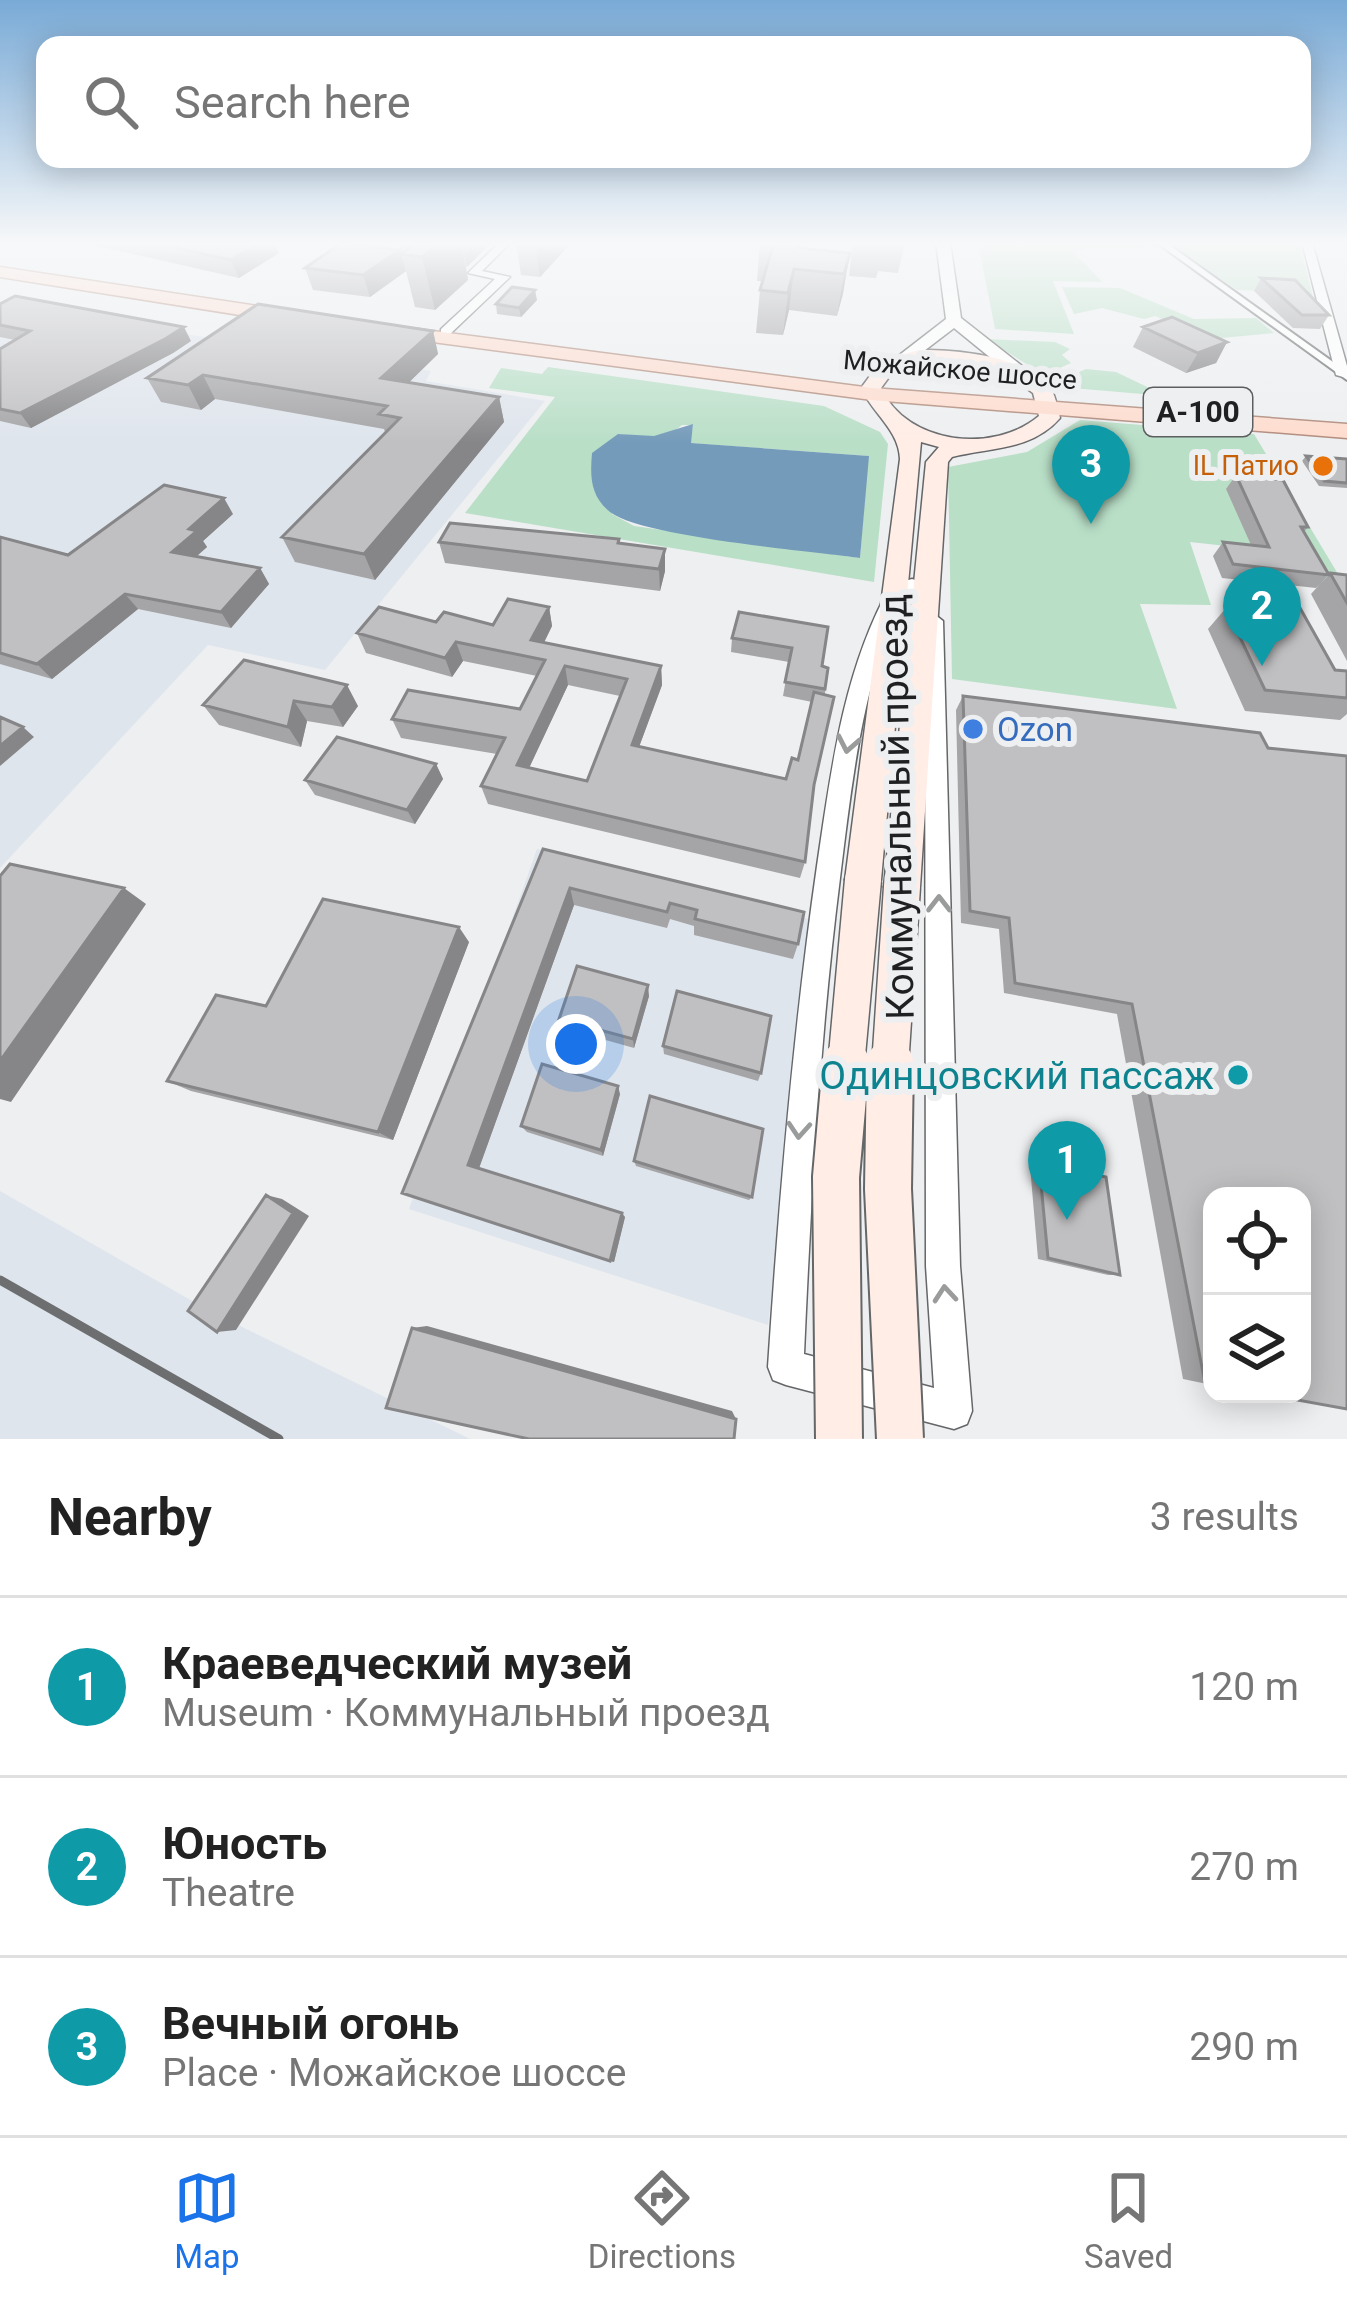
<!DOCTYPE html>
<html lang="en">
<head>
<meta charset="utf-8">
<style>
  :root { --surface:#fff; --page:#f2f2f2; --text:#222; --muted:#767676; --line:#e0e0e0; --accent:#1a73e8 }
  body { margin:0; font-family:Roboto,sans-serif; background:var(--page); color:var(--text) }
  .controls { position:absolute; right:36px; bottom:36px; display:grid; overflow:hidden; border-radius:24px; box-shadow:0 6px 30px #0003 }
  .controls button { width:108px; height:108px; display:grid; place-items:center; padding:0; border:0; border-bottom:3px solid var(--line); background:var(--surface); color:var(--text); font:60px sans-serif }
  .you { position:absolute; left:576px; top:1044px; width:42px; height:42px; margin:-30px; border:9px solid #fff; border-radius:50%; background:#1a73e8; box-shadow:0 0 0 18px #1a73e833 }
  .badge { display:grid; place-items:center; width:78px; height:78px; border-radius:50%; background:var(--accent); color:#fff; font-size:39px; font-weight:700 }
  .pin { position:absolute; translate:-50% -99px; filter:drop-shadow(0 3px 6px #0008) }
  .pin::after { content:''; position:absolute; top:63px; width:42px; height:36px; background:inherit; clip-path:polygon(0 0,100% 0,50% 100%) }
  .list { margin:0; padding:0; list-style:none }
  h2 { display:flex; justify-content:space-between; align-items:center; height:156px; margin:0; padding:0 48px; font-size:51px }
  h2 small { font-size:39px; font-weight:400; color:var(--muted) }
  .list li { display:grid; grid-template-columns:78px 1fr auto; gap:36px; align-items:center; box-sizing:border-box; height:180px; padding:0 48px; border-top:3px solid var(--line) }
  .list b { display:block; font-size:45px; white-space:nowrap }
  .list p { margin:0; font-size:39px; white-space:nowrap; color:var(--muted) }
  .list em { font-size:39px; font-style:normal; color:var(--muted) }
  .icon { flex:none; width:66px; height:66px; fill:none; stroke:currentColor; stroke-width:2; stroke-linecap:round; stroke-linejoin:round }
  .map { position:relative; flex:none; width:1347px; height:1439px; overflow:hidden }
  .search { position:absolute; background:var(--surface); box-shadow:0 6px 30px #0003; left:36px; right:36px; top:36px; height:132px; display:flex; align-items:center; gap:30px; box-sizing:border-box; padding:0 42px; border-radius:24px; color:var(--muted); font-size:45px }
  .sheet { height:696px; background:var(--surface) }
  nav { display:flex; justify-content:space-around; align-items:center; box-sizing:border-box; height:168px; border-top:3px solid var(--line); background:var(--surface); font-size:33px; color:var(--muted) }
  nav a { display:grid; justify-items:center; gap:6px }
  nav .on { color:var(--accent) }
  .map>svg:first-child { display:block }
  .built { fill:#dfe5ed }
  .green { fill:#b9dfc7; fill-rule:evenodd }
  .water { fill:#749bba }
  .lines { fill:none; stroke-linecap:round; stroke-linejoin:round }
  .pedestrian-casing { stroke:#646668; stroke-width:4 }
  .minor-casing { stroke:#646668; stroke-width:3 }
  .tertiary-casing { stroke:#646668; stroke-width:3 }
  .secondary-casing { stroke:#646668; stroke-width:3 }
  .primary-casing { stroke:#b08b7c; stroke-width:3 }
  .pedestrian { fill:#fff; fill-rule:evenodd }
  .minor { fill:#fff; fill-rule:evenodd }
  .tertiary { fill:#fff; fill-rule:evenodd }
  .secondary { fill:#ffede6; fill-rule:evenodd }
  .primary { fill:#fedcce; fill-rule:evenodd }
  .rail { stroke:#6d6e6f; stroke-width:9 }
  .secondary-bridge-far1-casing { stroke:#646668; stroke-width:39; stroke-linecap:butt }
  .secondary-bridge-casing { stroke:#646668; stroke-width:50; stroke-linecap:butt }
  .secondary-bridge-far1 { stroke:#ffede6; stroke-width:36 }
  .secondary-bridge { stroke:#ffede6; stroke-width:46 }
  .wall { fill:#a5a5a7; fill-rule:evenodd }
  .shaded-wall { fill:#868688 }
  .building { fill:#c0c0c2; stroke:#868688; stroke-width:3; fill-rule:evenodd }
  .oneway { stroke:#9a9b9b }
  .food-dot { fill:#e8710a; stroke:#eeeff1; stroke-width:4.5 }
  .shop-dot { fill:#3f7fe0; stroke:#eeeff1; stroke-width:4.5 }
  .culture-dot { fill:#0f9aa8; stroke:#eeeff1; stroke-width:4.5 }
  .labels { text-anchor:middle; stroke-width:12; stroke-linejoin:round; paint-order:stroke }
  .far-street-label { font-size:27px; fill:#1f2021; stroke:#eeeff1 }
  .far-food-label { font-size:27px; fill:#c56008; stroke:#eeeff1; text-anchor:end }
  .shield { fill:#eeeff1; stroke:#5d5e5f; stroke-width:3 }
  .shield-label { font-size:30px; font-weight:bold; fill:#1f2021 }
  .shop-label { font-size:33px; fill:#366cbe; stroke:#eeeff1; text-anchor:start }
  .near-street-label { font-size:39px; fill:#1f2021; stroke:#eeeff1 }
  .near-culture-label { font-size:39px; fill:#0d838f; stroke:#eeeff1; text-anchor:end }
</style>
</head>
<body>
<div class="map">
<svg width="1347" height="1439" viewBox="0 0 1347 1439">
  <rect width="100%" height="100%" fill="#eeeff1"/>
  <path class="built" d="M0,318h79l352,53 -5,10 119,20 -220,269 -117,-25 -208,223z
    M537,849l279,72 -48,404 -359,-116z
    M0,1191l208,119 262,129h-470z"/>
  <path class="green" d="M978,242h321l16,63 -19,-13 -59,-2 -63,-43 -103,2 31,33 -49,-1 21,53 -79,-5z
    M1062,287l58,1 74,31 62,-1 18,15 -63,6 -56,-23 -11,3 -42,-11 -28,6z
    M986,339l69,3 15,7 -8,6 9,8 -27,12z
    M548,367l276,39 56,26 8,12 -14,138 -409,-69 90,-116 -66,-9 12,-20 41,6zM682,425h11l-3,18 178,13 -8,102 -226,-32 -22,-12 6,-80c22,2 46,7 64,-9z
    M1086,369l30,3 50,24 -94,-8 -13,-7z
    M1080,420l174,14 93,155h-26l-23,-35 -108,-12 21,63 -71,-1 37,105 -225,-30 -4,-212 79,-15z"/>
  <path class="water" d="M693,424l-2,19 178,13 -9,102c-49,-7 -218,-21 -250,-46 -20,-16 -20,-36 -18,-59l26,-19 36,2z"/>
  <g class="lines">
    <defs>
      <path id="pedestrian" d="M1156,242h9l182,130v8z"/>
      <path id="minor" d="M500,242h11l-29,29 28,6 -61,58h-8v-6l54,-50 -27,-6z
        M1302,242h10l35,124v12l-11,-3z
        M912,579l6,2 18,18 -9,6 -18,-13 -5,1c-42,90 -52,188 -64,285 -20,158 -29,317 -36,476l130,34 -8,-122 -1,-645 9,-7 9,7 17,645 12,145 -5,13 -13,5 -168,-44 -13,-5 -5,-13c11,-167 25,-335 49,-501 14,-95 26,-196 74,-281z"/>
      <path id="tertiary" d="M936,242h14l11,76 70,55v8h-12l-65,-53 -47,36 -14,-4 53,-41z"/>
      <path id="secondary" d="M919,350c35,-1 113,6 133,41 4,7 6,19 8,27 -29,33 -69,29 -108,39l-4,5 -28,425 -5,12 -13,4 -13,-4 -5,-12 42,-425 13,-15 -18,-5 -40,438 -6,11 -12,5 -12,-5 -6,-11 55,-421c-1,-29 -27,-45 -39,-71l20,-27zM920,361c43,-1 78,6 113,32l6,23c-45,38 -132,29 -158,-28l14,-19z"/>
      <path id="primary" d="M0,267l290,44 9,6 -9,6 -290,-46z
        M394,326l478,62 475,36v14l-475,-38 -485,-64v-8z"/>
    </defs>
    <use href="#pedestrian" class="pedestrian-casing"/>
    <use href="#minor" class="minor-casing"/>
    <use href="#tertiary" class="tertiary-casing"/>
    <use href="#secondary" class="secondary-casing"/>
    <use href="#primary" class="primary-casing"/>
    <use href="#pedestrian" class="pedestrian"/>
    <use href="#minor" class="minor"/>
    <use href="#tertiary" class="tertiary"/>
    <use href="#secondary" class="secondary"/>
    <use href="#primary" class="primary"/>
    <path class="rail" d="M0,1280l279,159"/>
    <defs>
      <path id="secondary-bridge-far1" d="M846,1066l17,-186
        M890,1066l12,-179"/>
      <path id="secondary-bridge" d="M890,1063l-2,126 12,250
        M839,1439l-3,-262 10,-114"/>
    </defs>
    <use href="#secondary-bridge-far1" class="secondary-bridge-far1-casing"/>
    <use href="#secondary-bridge" class="secondary-bridge-casing"/>
    <use href="#secondary-bridge-far1" class="secondary-bridge-far1"/>
    <use href="#secondary-bridge" class="secondary-bridge"/>
  </g>
  <path class="wall" d="M80,242h194l5,11 -40,25z
    M398,242h94l-26,25 2,13 -33,30 -20,-3 -9,-36 -36,26 -57,-7 -8,-22 95,-18z
    M516,242h56l-32,35 -19,-2z
    M760,242h38v6l52,5 -13,63 -48,-6 -6,25 -27,-2 4,-43 3,-9h-6z
    M853,242h52l-7,31 -20,-2 -2,7 -27,-2z
    M1261,278l68,37 -9,14 -27,-1 -39,-37z
    M537,300l-16,17 -24,-3 -1,-10z
    M0,304l191,37 -18,12 -142,75 -31,-7v-72l15,-9 -15,-3z
    M1143,327l84,15 -11,21 -30,10 -53,-26z
    M433,331l5,23 -29,28 90,15 5,25 -129,158 -80,-18 -13,-25 103,-105 -1,-3 -169,-30 -14,11 -40,-8 -14,-24z
    M1306,456l41,3v29l-28,-2 -17,-25z
    M1236,475l72,52 -4,5 25,43 -13,13 -94,-10 -9,-22 10,-14 28,3 -25,-56z
    M233,514l-30,27 4,6 -11,10 64,11 9,16 -38,44 -93,-19 -86,70 -52,-15v-127l68,18z
    M619,539v4l46,28 -5,20 -215,-28 -6,-21z
    M1330,573l17,2v86l-36,-67z
    M1247,604l88,66 12,1v43l-7,6 -95,-9 -37,-82 18,-21 17,1z
    M549,607l3,19 -8,17 117,23 1,19 -23,62 147,32 12,-19 14,-58 -29,-6 6,-34 -58,-10 1,-14 7,-26 83,54 6,2 -23,194 -5,16 -312,-74 -7,-18 16,-32 -96,-16 -9,-19 128,-10 17,-33 -74,-15 -11,16 -86,-24 -9,-20 79,-11 57,3zM568,685l52,11 -33,85 -58,-13z
    M244,660l114,46 -15,21 -36,-6 -6,26 -82,-22 -16,-20z
    M963,696l297,37 -48,652 -29,-6 -66,-365 -113,-21 -5,-64 -38,-6 -5,-213z
    M436,764l7,15 -28,45 -100,-29 -10,-15z
    M543,849l255,95 -5,15 -99,-24v-9l-24,-7 -3,9 -93,-23 -95,263 146,49 -11,45 -212,-69z
    M469,942l-76,198 -202,-49 -24,-10 99,-75z
    M649,996l-15,52 -71,-20 -4,-9z
    M663,1046l98,27 -3,8 -94,-27z
    M620,1094l-17,62 -76,-24 -6,-6z
    M634,1161l118,36 -3,3 -113,-34z
    M1039,1163l81,112h-12l-70,-16 -8,-93z"/>
  <path class="shaded-wall" d="M261,242h13l5,11 -40,25 -8,-18z
    M441,242h20l7,38 -33,30 -13,-53z
    M462,242h30l-25,25z
    M535,242h37l-32,35z
    M400,250l6,21 -36,26 -7,-22z
    M850,253l-7,41 -6,22 7,-42z
    M794,269l-5,41 -6,25 5,-42z
    M535,290l2,10 -16,17 -2,-9z
    M184,327l7,14 -18,12 -142,75 -11,-15z
    M433,331l5,23 -49,48 -8,-24z
    M1227,342l-11,21 -30,10 12,-20z
    M203,375l12,24 -14,11 -13,-25z
    M499,397l5,25 -129,158 -11,-26z
    M224,498l9,16 -30,27 4,6 -24,21 -11,-16 17,-23z
    M665,549v22l-5,20 -1,-22z
    M260,568l9,16 -38,44 -10,-16z
    M125,594l13,15 -86,70 -15,-15z
    M549,607l3,19 -17,34 -4,-20z
    M456,642l7,19 -11,16 -7,-19z
    M565,666l3,19 -46,98 -5,-18z
    M661,666l1,19 -29,78 -1,-18z
    M347,685l11,21 -15,21 -11,-20z
    M294,701l13,20 -6,26 -13,-20z
    M23,727l11,10 -34,29v-20z
    M436,764l7,15 -28,45 -8,-14z
    M124,888l22,16 -135,198 -11,-3v-38z
    M570,888l4,17 -96,266 -10,-6z
    M459,927l10,15 -76,198 -15,-8z
    M648,985l1,11 -15,52 -1,-9z
    M618,1086l2,8 -17,62 -2,-6z
    M266,1195l16,4 27,17 -73,114 -19,2z
    M622,1213l3,4 -11,45 -4,-1z
    M427,1326l305,85 4,8 -324,-91z"/>
  <path class="building" d="M150,242h111l-30,18z
    M343,242l57,8 -37,25 -58,-7z
    M418,242h23l-19,15 -21,-3z
    M774,242h24v6l52,5 -6,21 -50,-5 -6,24 -28,-3z
    M855,242h28v4l-28,-2z
    M1261,278l34,2 34,35h-27z
    M512,287l23,3 -16,18 -23,-4z
    M15,296l169,31 -19,12 -145,74 -20,-4v-60l30,-18 -30,-6v-21z
    M258,304l175,27 -52,47 118,19 -135,157 -82,-17 118,-119 -21,-4 8,-8 -184,-31 -15,10 -41,-7z
    M1172,317l55,25 -29,11 -55,-26z
    M1306,456l41,3v24l-23,-2z
    M1236,475l47,5 25,47h-7l28,48 -96,-11 -10,-22 46,5z
    M164,485l60,13 -35,31 8,2 -25,21 88,16 -39,44 -96,-18 -88,70 -37,-11v-116l68,18z
    M450,523l169,16 -1,4 47,6 -6,20 -220,-27z
    M1330,573l17,2v28z
    M508,599l41,8 -18,33 130,26 -29,79 154,34 6,-21 6,2 16,-68 20,5 -20,88 -9,77 -324,-76 24,-48 -113,-19 16,-29 112,19 25,-49 -89,-18 -11,16 -88,-25 22,-26 57,15 8,-10 49,13zM565,666l62,13 -40,102 -70,-16z
    M1247,604l53,4 35,62 12,1v27l-82,-8 -39,-82 25,2z
    M739,612l89,15 -6,39 6,2 -3,21 -40,-7 7,-34 -60,-10z
    M244,660l103,25 -15,22 -38,-6 -6,26 -85,-22z
    M963,696l297,37 8,15 79,8v653l-83,-15h38v-198h-90v188l-7,-1 -73,-379 -117,-21 -6,-65 -39,-7z
    M0,717l23,10 -23,19z
    M337,737l99,27 -29,46 -102,-30z
    M543,849l261,63 -6,32 -103,-25 2,-9 -27,-7 -3,9 -97,-24 -102,277 154,48 -12,48 -208,-68z
    M10,864l114,24 -124,173v-185z
    M323,899l136,28 -81,205 -211,-51 49,-86 50,11z
    M577,966l71,19 -15,54 -74,-20z
    M677,991l94,25 -10,57 -98,-27z
    M542,1064l76,22 -17,64 -80,-24z
    M650,1096l113,33 -11,68 -118,-36z
    M1039,1163l67,14 14,98 -72,-17z
    M266,1195l27,18 -76,119 -29,-21z
    M412,1328l324,91 -2,20h-205l-143,-31z"/>
  <defs><path id="oneway-chevron" d="M-2-3.5L2.5 0L-2 3.5" fill="none" stroke-width="1.6" stroke-linecap="round" stroke-linejoin="round" transform="scale(3)"/></defs>
  <g class="oneway">
    <use href="#oneway-chevron" transform="translate(848 744) rotate(101)"/>
    <use href="#oneway-chevron" transform="translate(939 904) rotate(-90)"/>
    <use href="#oneway-chevron" transform="translate(799 1130) rotate(94)"/>
    <use href="#oneway-chevron" transform="translate(945 1294) rotate(-95)"/>
  </g>
  <linearGradient id="sky" x2="0" y2="1"><stop stop-color="#79aad6"/><stop offset="0.55" stop-color="#f7f8f9"/><stop offset="1" stop-color="#f7f8f9" stop-opacity="0"/></linearGradient>
  <rect width="1347" height="443" fill="url(#sky)"/>
  <circle class="food-dot" cx="1323" cy="466" r="12"/>
  <circle class="shop-dot" cx="973" cy="729" r="12"/>
  <circle class="culture-dot" cx="1238" cy="1075" r="12"/>
  <g class="labels">
    <g class="far-street-label">
      <text transform="translate(960 370) rotate(5)" y="9">Можайское шоссе</text>
    </g>
    <g class="far-food-label">
      <text x="1299" y="475">IL Патио</text>
    </g>
    <rect class="shield" x="1144" y="388" width="108" height="48" rx="9"/>
    <g class="shield-label">
      <text x="1198" y="422">А-100</text>
    </g>
    <g class="shop-label">
      <text x="997" y="741">Ozon</text>
    </g>
    <g class="near-street-label">
      <text transform="translate(896 807) rotate(-91)" y="14">Коммунальный проезд</text>
    </g>
    <g class="near-culture-label">
      <text x="1214" y="1089">Одинцовский пассаж</text>
    </g>
  </g>
</svg>
<div class="controls">
<button><svg class="icon" aria-label="locate" viewBox="0 0 24 24"><circle cx="12" cy="12" r="6"/><path d="M12 2v4M12 18v4M2 12h4M18 12h4"/></svg></button>
<button><svg class="icon" aria-label="layers" viewBox="0 0 24 24"><path d="M12 4l9 5-9 5-9-5zM3 14l9 5 9-5"/></svg></button>
</div>
<div class="you"></div>
<div class="pin badge" style="left:1067px;top:1220px;background:#0f9aa8">1</div>
<div class="pin badge" style="left:1262px;top:666px;background:#0f9aa8">2</div>
<div class="pin badge" style="left:1091px;top:524px;background:#0f9aa8">3</div>
<div class="search"><svg class="icon" aria-label="search" viewBox="0 0 24 24"><circle cx="10" cy="10" r="6"/><path d="M15 15l6 6"/></svg>Search here</div>
</div>
<section class="sheet">
<h2>Nearby<small>3 results</small></h2>
<ul class="list">
<li><span class="badge" style="background:#0f9aa8">1</span><div><b>Краеведческий музей</b><p>Museum · Коммунальный проезд</p></div><em>120 m</em></li>
<li><span class="badge" style="background:#0f9aa8">2</span><div><b>Юность</b><p>Theatre</p></div><em>270 m</em></li>
<li><span class="badge" style="background:#0f9aa8">3</span><div><b>Вечный огонь</b><p>Place · Можайское шоссе</p></div><em>290 m</em></li>
</ul>
</section>
<nav>
<a class="on"><svg class="icon" aria-label="map" viewBox="0 0 24 24"><path d="M3 6l6-2 6 2 6-2v14l-6 2-6-2-6 2zM9 4v14M15 6v14"/></svg>Map</a>
<a><svg class="icon" aria-label="directions" viewBox="0 0 24 24"><path d="M12 3l9 9-9 9-9-9zM9 14v-3h6M13 9l2 2-2 2"/></svg>Directions</a>
<a><svg class="icon" aria-label="saved" viewBox="0 0 24 24"><path d="M7 4h10v16l-5-4-5 4z"/></svg>Saved</a>
</nav>
</body>
</html>
